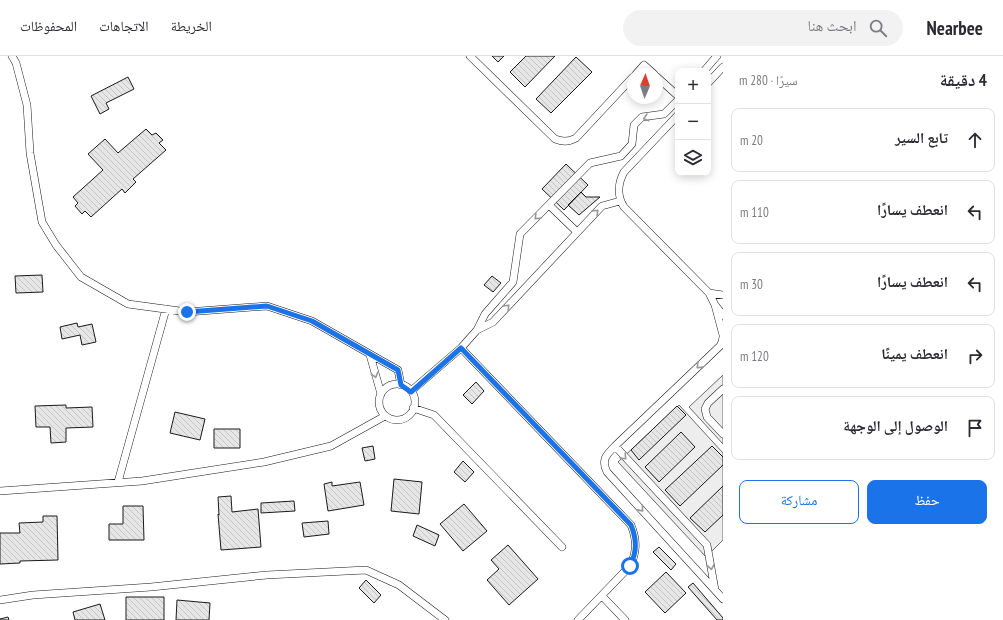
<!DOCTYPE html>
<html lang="ar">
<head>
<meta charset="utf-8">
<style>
  :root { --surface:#fff; --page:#f2f2f3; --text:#2b2b33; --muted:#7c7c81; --line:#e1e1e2; --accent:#1a73e8 }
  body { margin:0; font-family:"PT Sans Narrow","Noto Naskh Arabic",sans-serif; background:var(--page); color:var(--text); direction:rtl }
  .controls { position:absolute; right:12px; top:12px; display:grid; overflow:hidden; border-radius:8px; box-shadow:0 2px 10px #0003 }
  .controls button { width:36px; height:36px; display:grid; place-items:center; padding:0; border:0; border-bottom:1px solid var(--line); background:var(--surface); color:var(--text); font:20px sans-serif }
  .compass { position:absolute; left:627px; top:12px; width:36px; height:36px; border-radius:50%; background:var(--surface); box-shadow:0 2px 10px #0003; rotate:2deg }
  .stop { position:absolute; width:12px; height:12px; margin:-9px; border:3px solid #1a73e8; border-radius:50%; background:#fff }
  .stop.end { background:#1a73e8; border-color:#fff; box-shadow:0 1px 4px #0008 }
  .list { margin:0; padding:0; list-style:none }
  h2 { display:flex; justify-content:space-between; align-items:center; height:52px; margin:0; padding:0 16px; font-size:17px }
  h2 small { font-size:13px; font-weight:400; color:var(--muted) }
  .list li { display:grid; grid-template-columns:26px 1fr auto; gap:12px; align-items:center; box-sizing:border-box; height:64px; margin:0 8px 8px; padding:0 8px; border:1px solid var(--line); border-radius:8px }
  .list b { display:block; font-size:15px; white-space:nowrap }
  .list em { font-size:13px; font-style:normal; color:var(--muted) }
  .actions { display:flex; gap:8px; padding:12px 16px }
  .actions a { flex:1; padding:9px 0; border:1px solid var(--accent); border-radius:8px; text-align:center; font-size:14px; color:var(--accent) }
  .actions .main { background:var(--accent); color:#fff }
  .icon { flex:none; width:22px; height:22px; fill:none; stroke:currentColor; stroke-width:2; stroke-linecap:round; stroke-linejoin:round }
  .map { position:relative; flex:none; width:723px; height:564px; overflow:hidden; direction:ltr }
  header { display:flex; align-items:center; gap:24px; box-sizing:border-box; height:56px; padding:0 20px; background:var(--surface); border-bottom:1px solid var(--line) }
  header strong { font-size:19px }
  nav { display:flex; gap:22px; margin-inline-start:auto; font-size:14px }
  .search { width:280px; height:36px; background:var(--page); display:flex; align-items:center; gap:10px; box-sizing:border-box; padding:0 14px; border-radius:22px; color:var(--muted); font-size:15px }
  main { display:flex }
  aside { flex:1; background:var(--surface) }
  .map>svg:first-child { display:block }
  .built { fill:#ededed; stroke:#6a6a6a }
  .building { fill:url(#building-back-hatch); stroke:#1a1a1a }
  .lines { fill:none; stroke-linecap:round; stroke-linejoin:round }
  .lane-casing { stroke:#1a1a1a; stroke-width:8 }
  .lane { stroke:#fff; stroke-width:7 }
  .oneway { stroke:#989898 }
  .route { stroke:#1a73e8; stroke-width:5 }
</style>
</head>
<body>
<header>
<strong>Nearbee</strong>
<div class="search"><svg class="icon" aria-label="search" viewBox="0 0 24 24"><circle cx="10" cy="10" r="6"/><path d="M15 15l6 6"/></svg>ابحث هنا</div>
<nav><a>الخريطة</a><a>الاتجاهات</a><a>المحفوظات</a></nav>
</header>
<main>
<aside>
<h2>4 دقيقة<small>سيرًا · 280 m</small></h2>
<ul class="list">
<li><svg class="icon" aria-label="ahead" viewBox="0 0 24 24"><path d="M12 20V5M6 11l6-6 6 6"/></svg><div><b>تابع السير</b></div><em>20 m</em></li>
<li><svg class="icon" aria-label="left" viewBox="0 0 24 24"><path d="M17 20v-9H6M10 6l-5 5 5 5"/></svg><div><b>انعطف يسارًا</b></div><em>110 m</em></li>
<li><svg class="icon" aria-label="left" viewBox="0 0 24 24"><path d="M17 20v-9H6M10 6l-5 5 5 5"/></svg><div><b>انعطف يسارًا</b></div><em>30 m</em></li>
<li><svg class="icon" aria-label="right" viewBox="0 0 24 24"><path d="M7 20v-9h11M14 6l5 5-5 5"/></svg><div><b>انعطف يمينًا</b></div><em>120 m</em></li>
<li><svg class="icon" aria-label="arrive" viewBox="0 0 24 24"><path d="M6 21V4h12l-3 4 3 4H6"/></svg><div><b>الوصول إلى الوجهة</b></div></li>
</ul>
<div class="actions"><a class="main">حفظ</a><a>مشاركة</a></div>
</aside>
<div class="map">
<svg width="723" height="564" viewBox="0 0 723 564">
  <defs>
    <pattern id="building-back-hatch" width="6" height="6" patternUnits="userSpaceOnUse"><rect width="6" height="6" fill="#e6e6e6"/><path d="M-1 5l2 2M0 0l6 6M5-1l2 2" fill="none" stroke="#c5c5c5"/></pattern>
  </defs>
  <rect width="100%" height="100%" fill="#fff"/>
  <path class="built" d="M723,319v69l-34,-37z
    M679,349l44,48v87l-17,17 -88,-95z"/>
  <path class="building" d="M492,0h12l-6,6z
    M526,0h29l-30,31 -15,-15z
    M576,1l16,15 -41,41 -15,-14z
    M128,21l6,12 -28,14 3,6 -9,5 -9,-18z
    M146,73l6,6 4,-2 7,7 -4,3 7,7 -33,29 3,3 -11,11 -3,-4 -31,28 -6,-6 -3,3 -7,-8 3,-3 -5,-6 30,-27 -15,-16 17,-15 13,14z
    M566,108l22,21 -24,25 -22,-21z
    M581,136l5,5h14l-21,18 -11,-10z
    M42,219l1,17 -27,1 -1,-17z
    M492,220l9,7 -8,9 -9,-7z
    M77,267l1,4 14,-3 4,18 -14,3 -2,-10 -18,4 -2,-12z
    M476,326l8,9 -12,13 -9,-9z
    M66,349v3l26,-1 1,20 -27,1v14l-15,1 -1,-16h-14l-1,-21z
    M677,350l9,9 -47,45 -8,-10z
    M175,356l30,7 -5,21 -30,-7z
    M214,373h26v19h-26z
    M681,376l14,15 -36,35 -14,-15z
    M373,390l2,13 -10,2 -3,-13z
    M712,390l11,11v8l-43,41 -15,-16z
    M463,405l11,11 -9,10 -11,-10z
    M394,423l28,3 -3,32 -28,-3z
    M332,426v4l28,-4 4,23 -36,6 -4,-27z
    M723,430v29l-18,17 -15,-14z
    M231,440l1,16 26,-3 3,38 -40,3 -3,-36 1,1 -1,-18z
    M294,445l1,10 -34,2v-10z
    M464,448l23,27 -24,20 -23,-27z
    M123,450h20l1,34h-35v-16h14z
    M43,460h14l1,44 -38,1v2l-20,1v-31h20l-1,-10 24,-1z
    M328,465l1,13 -25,3 -2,-14z
    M417,469l22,10 -4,11 -22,-10z
    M508,489l30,34 -29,26 -22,-25 12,-11 -8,-9z
    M659,491l17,17 -5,6 -18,-18z
    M666,516l20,21 -21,20 -20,-21z
    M366,524l15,15 -7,8 -15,-15z
    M693,527l30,35v2h-6l-29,-33z
    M126,541h38v23h-38z
    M177,544l33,3 -1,17h-33z
    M100,548l5,16h-30l-2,-8z
    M8,561l1,3h-9v-1z"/>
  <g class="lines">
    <defs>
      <path id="lane" d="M12,0l4,7 11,42 3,48 12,69 14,23 25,32 47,27 59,8 80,-6 45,15 86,49 3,15
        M470,0l85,83c7,3 14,3 21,-1l57,-61
        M704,15l13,-15
        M636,18l8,-9 10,9
        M657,21l21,19
        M708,27l15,-16
        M678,59l-54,57c-6,11 -7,24 0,35l85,86 14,2
        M549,149l28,27
        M709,237l6,12 8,10
        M715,249l8,30
        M477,274l16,-8 109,-116 18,-5
        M461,292l170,177c6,15 6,27 -1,41l-52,54
        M370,299l11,39
        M379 346a18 18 0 1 1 36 0a18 18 0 1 1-36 0Z
        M723,333l-15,14 -3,6 2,8 16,17
        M411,335l50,-43 16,-18 8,-16 28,-32 7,-48 70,-71 31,-7 11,-12 2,-19 8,-8 22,-3 14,-14
        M413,352l21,7 128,132
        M615,390c-9,9 -14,14 -8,26l116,127
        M118,426l48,-173
        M0,435l142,-10 122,-19 67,-16 54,-30
        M715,534l-8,-45 -92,-99 105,-100 2,-4 1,-5
        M602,540l23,24
        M0,544l33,-5 118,-8 116,-12 99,-5 33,15 46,35"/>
    </defs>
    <use href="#lane" class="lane-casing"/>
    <use href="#lane" class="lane"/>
  </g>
  <defs><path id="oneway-chevron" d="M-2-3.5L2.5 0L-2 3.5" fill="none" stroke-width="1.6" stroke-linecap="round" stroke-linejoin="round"/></defs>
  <g class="oneway">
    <use href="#oneway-chevron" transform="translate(646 62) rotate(164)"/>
    <use href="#oneway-chevron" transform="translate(596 156) rotate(-46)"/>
    <use href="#oneway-chevron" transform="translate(537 161) rotate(134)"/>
    <use href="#oneway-chevron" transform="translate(507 251) rotate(-47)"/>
    <use href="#oneway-chevron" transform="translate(699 310) rotate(136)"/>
    <use href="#oneway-chevron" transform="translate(375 319) rotate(75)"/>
    <use href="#oneway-chevron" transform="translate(624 401) rotate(47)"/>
    <use href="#oneway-chevron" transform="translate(641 453) rotate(48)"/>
    <use href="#oneway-chevron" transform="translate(711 511) rotate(80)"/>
  </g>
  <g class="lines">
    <path class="route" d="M187,256l80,-6 45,15 86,49 3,15 10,7 50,-44 170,177c6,15 6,27 -1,41"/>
  </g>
</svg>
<div class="controls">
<button>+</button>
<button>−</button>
<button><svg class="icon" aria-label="layers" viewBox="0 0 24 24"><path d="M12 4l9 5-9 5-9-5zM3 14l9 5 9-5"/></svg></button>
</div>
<svg class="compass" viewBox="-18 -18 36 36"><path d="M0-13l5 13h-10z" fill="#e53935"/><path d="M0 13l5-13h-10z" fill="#7c7c81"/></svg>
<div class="stop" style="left:630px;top:510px"></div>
<div class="stop end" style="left:187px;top:256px"></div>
</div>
</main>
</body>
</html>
